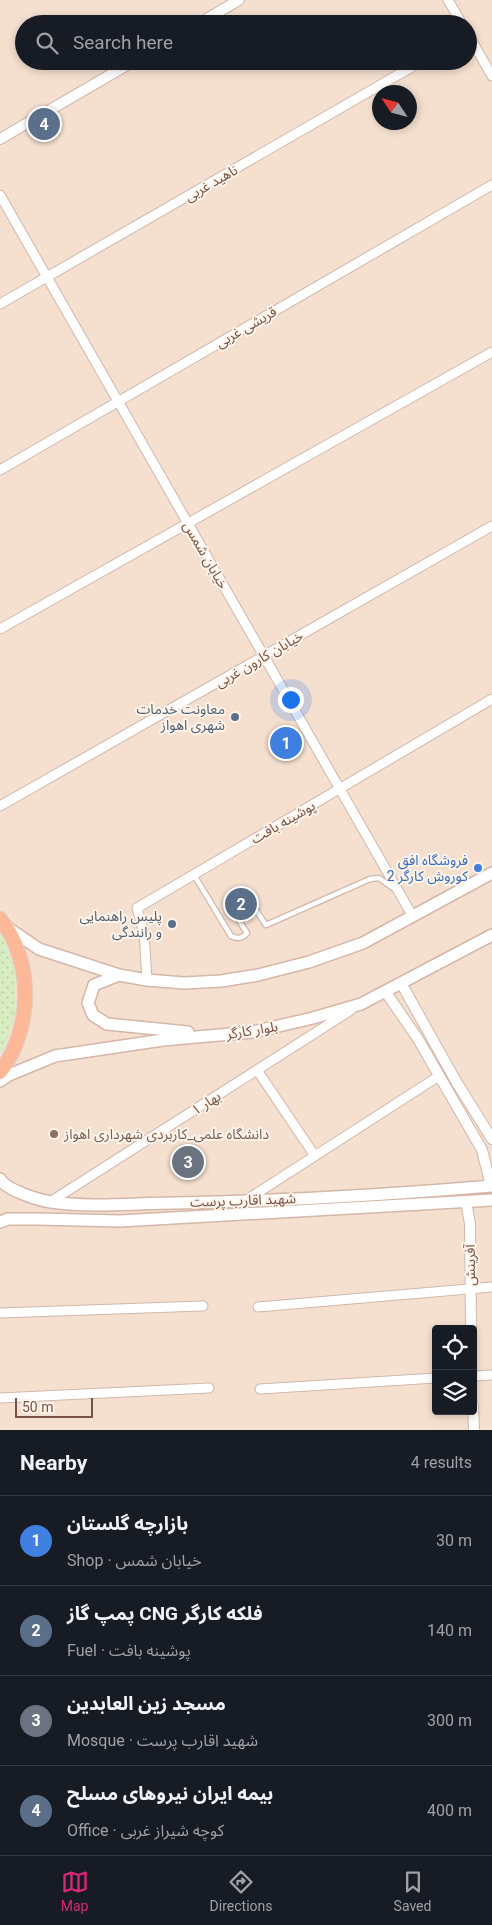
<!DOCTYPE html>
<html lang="en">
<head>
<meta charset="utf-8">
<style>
  :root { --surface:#171b24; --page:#242831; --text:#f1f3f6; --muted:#9ea1a6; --line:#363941; --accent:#db2777 }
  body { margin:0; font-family:Roboto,"Noto Sans Arabic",sans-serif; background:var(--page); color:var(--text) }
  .controls { position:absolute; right:15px; bottom:15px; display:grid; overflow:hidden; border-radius:5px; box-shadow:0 2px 8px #0003 }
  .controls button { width:45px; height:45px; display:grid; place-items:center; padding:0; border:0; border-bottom:1px solid var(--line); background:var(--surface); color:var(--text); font:25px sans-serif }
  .compass { position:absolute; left:372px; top:85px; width:45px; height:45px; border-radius:50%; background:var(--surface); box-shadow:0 2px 8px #0003; rotate:306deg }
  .scale { position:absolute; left:15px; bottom:12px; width:78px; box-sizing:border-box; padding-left:5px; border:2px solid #775247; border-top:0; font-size:14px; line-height:18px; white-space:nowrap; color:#775247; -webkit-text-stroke:4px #fff4ea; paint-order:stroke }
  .you { position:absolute; left:290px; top:699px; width:18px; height:18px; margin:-12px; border:4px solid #fff; border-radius:50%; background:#1a73e8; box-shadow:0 0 0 8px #1a73e833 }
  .badge { display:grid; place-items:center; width:32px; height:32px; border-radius:50%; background:var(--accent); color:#fff; font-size:16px; font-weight:700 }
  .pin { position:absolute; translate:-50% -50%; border:2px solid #fff; box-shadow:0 1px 5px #0006 }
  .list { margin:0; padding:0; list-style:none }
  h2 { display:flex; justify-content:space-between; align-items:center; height:65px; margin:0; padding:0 20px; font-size:21px }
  h2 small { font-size:16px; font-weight:400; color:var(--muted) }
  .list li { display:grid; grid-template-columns:32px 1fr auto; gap:15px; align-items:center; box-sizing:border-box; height:90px; padding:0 20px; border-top:1px solid var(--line) }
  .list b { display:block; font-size:19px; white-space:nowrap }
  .list p { margin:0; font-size:16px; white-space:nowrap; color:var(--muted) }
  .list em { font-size:16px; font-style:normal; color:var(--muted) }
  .icon { flex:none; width:28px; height:28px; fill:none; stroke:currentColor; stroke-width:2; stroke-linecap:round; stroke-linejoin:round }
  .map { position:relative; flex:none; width:492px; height:1430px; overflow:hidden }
  .search { position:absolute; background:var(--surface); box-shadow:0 2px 8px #0003; left:15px; right:15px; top:15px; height:55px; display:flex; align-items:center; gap:12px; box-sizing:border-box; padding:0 18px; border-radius:28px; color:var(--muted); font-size:19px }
  .sheet { height:425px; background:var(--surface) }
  nav { display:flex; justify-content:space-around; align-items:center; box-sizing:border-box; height:70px; border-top:1px solid var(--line); background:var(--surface); font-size:14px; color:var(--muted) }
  nav a { display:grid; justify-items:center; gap:2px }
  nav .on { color:var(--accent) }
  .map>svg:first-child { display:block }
  .residential { fill:#f5e0d0; fill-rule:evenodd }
  .grass { fill:url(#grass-dots) }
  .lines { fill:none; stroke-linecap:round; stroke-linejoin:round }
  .service-casing { stroke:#d1b7ab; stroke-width:7 }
  .minor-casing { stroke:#d1b7ab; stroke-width:11 }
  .tertiary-casing { stroke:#d1b7ab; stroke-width:12 }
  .secondary-casing { stroke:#d5b6a8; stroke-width:14 }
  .trunk-casing { stroke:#d9cfcb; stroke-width:16 }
  .service { stroke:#fff; stroke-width:4.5 }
  .minor { stroke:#fff; stroke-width:9 }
  .tertiary { stroke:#fff; stroke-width:10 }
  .secondary { stroke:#fff; stroke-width:11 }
  .trunk { stroke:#fdb897; stroke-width:14 }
  .service-dot { fill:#5c6f8a; stroke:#fff4ea; stroke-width:2 }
  .shop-dot { fill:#3f7fe0; stroke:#fff4ea; stroke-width:2 }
  .education-dot { fill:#8d6e63; stroke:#fff4ea; stroke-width:2 }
  .labels { text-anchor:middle; stroke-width:4; stroke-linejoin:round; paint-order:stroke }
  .street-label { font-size:14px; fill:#775247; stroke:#fff4ea }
  .service-label { font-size:14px; fill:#4e5e75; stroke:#fff4ea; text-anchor:end }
  .shop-label { font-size:14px; fill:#366cbe; stroke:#fff4ea; text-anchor:end }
  .education-label { font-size:14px; fill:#785e54; stroke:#fff4ea; text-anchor:start }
</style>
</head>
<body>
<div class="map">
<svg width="492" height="1430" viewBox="0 0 492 1430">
  <defs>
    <pattern id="grass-dots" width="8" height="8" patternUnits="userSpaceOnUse" patternTransform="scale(1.25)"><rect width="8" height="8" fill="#d7ecc0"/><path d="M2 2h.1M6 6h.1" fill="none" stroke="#bccca6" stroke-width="1.8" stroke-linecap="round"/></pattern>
  </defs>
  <rect width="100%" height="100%" fill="#fdefe2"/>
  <path class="residential" d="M0,0h492v1430h-492zM24,24h444v37h-444zM380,92h30v30h-30zM436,1329h37v82h-37z"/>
  <path class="grass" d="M0,930l15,40 1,41 -12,37 -4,5z"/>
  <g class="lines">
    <defs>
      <path id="service" d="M194,875l37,61c6,3 11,3 16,-3l-15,-23 17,-10 17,25 104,-46 9,-1 14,10"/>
      <path id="minor" d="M448,0l14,24
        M468,34l24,42
        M0,195l412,720
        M0,304l422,-243
        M0,470l492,-285
        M0,629l492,-277
        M0,806l492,-280
        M147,980l-3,-47 -7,-25 355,-209
        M257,1070l58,86
        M245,1201l194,-125
        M50,1202l301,-192
        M258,1307l234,-20
        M0,1313l203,-7
        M473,1376l19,-1
        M260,1389l176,-11
        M0,1398l209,-10"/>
      <path id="tertiary" d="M198,24l41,-24
        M0,139l134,-78
        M401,983l56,100 35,56
        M385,991l33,48 64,111 9,36
        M466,1201l4,23 1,105
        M473,1405l1,25"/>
      <path id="secondary" d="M8,928l31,21 80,26 28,5 37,3 37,-2 37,-6 51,-13 54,-19 129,-70
        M119,975l-25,10 -6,18 5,12 14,9 81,8
        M0,1081l9,-6 46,-19 108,-16 90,-8 60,-14 48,-14 131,-69
        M0,1179c6,11 38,21 51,23 41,6 84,1 126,1 105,-2 210,-8 315,-17
        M0,1222l8,-3h31l81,2 372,-21"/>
      <path id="trunk" d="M0,919c34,41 33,111 0,153"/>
    </defs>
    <use href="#service" class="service-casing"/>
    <use href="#minor" class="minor-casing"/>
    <use href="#tertiary" class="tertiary-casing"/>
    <use href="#secondary" class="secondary-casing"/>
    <use href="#trunk" class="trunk-casing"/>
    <use href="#service" class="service"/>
    <use href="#minor" class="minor"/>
    <use href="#tertiary" class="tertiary"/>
    <use href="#secondary" class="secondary"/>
    <use href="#trunk" class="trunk"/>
  </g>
  <g class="service-dot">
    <circle cx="235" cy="717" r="5"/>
    <circle cx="172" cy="924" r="5"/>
  </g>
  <circle class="shop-dot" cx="478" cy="868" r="5"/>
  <circle class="education-dot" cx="54" cy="1134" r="5"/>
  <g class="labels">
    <g class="street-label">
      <text transform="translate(211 183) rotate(-30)" y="5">ناهید غربی</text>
      <text transform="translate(246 327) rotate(-30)" y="5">قریشی غربی</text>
      <text transform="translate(206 555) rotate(60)" y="5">خیابان شمس</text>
      <text transform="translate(259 659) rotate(-30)" y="5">خیابان کارون غربی</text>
      <text transform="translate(283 822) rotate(-30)" y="5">پوشینه بافت</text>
      <text transform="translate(252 1030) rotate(-9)" y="5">بلوار کارگر</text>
      <text transform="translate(206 1103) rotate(-32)" y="5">بهار ۱</text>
      <text transform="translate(243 1200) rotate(-2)" y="5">شهید اقارب پرست</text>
      <text transform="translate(470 1265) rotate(-91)" y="5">آفرینش</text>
    </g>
    <g class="service-label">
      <text x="225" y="714">معاونت خدمات<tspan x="225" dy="16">شهری اهواز</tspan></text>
      <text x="162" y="921">پلیس راهنمایی<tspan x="162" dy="16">و رانندگی</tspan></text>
    </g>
    <g class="shop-label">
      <text x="468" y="865">فروشگاه افق<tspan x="468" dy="16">کوروش کارگر 2</tspan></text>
    </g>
    <g class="education-label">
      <text x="64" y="1139">دانشگاه علمی_کاربردی شهرداری اهواز</text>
    </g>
  </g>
</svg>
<div class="controls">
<button><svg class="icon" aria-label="locate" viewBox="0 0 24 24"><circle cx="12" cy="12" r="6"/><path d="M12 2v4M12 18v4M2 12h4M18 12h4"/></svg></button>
<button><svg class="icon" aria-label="layers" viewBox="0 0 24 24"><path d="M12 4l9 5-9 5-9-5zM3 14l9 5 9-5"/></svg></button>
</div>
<svg class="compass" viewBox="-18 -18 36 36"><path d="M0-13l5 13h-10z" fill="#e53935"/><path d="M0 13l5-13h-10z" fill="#9ea1a6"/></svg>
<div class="scale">50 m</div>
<div class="you"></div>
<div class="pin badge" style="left:286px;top:743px;background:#3f7fe0">1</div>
<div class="pin badge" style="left:241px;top:904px;background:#5c6f8a">2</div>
<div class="pin badge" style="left:188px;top:1162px;background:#6b7280">3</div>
<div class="pin badge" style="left:44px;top:124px;background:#5c6f8a">4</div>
<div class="search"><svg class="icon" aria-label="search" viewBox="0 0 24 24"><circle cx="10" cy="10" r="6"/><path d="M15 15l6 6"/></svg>Search here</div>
</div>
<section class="sheet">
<h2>Nearby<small>4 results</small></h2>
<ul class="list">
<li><span class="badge" style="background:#3f7fe0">1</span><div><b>بازارچه گلستان</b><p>Shop · خیابان شمس</p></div><em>30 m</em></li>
<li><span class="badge" style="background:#5c6f8a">2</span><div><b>پمپ گاز CNG فلکه کارگر</b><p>Fuel · پوشینه بافت</p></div><em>140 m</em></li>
<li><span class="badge" style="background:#6b7280">3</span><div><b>مسجد زین العابدین</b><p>Mosque · شهید اقارب پرست</p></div><em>300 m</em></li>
<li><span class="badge" style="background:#5c6f8a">4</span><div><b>بیمه ایران نیروهای مسلح</b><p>Office · کوچه شیراز غربی</p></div><em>400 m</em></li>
</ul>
</section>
<nav>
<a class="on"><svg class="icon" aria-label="map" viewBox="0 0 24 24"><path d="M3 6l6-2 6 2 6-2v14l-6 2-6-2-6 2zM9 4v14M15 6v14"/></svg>Map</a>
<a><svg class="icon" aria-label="directions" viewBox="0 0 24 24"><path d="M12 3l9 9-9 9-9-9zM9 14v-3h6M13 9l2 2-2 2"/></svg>Directions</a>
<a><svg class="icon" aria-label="saved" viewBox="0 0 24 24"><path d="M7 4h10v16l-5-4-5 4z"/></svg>Saved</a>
</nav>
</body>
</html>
